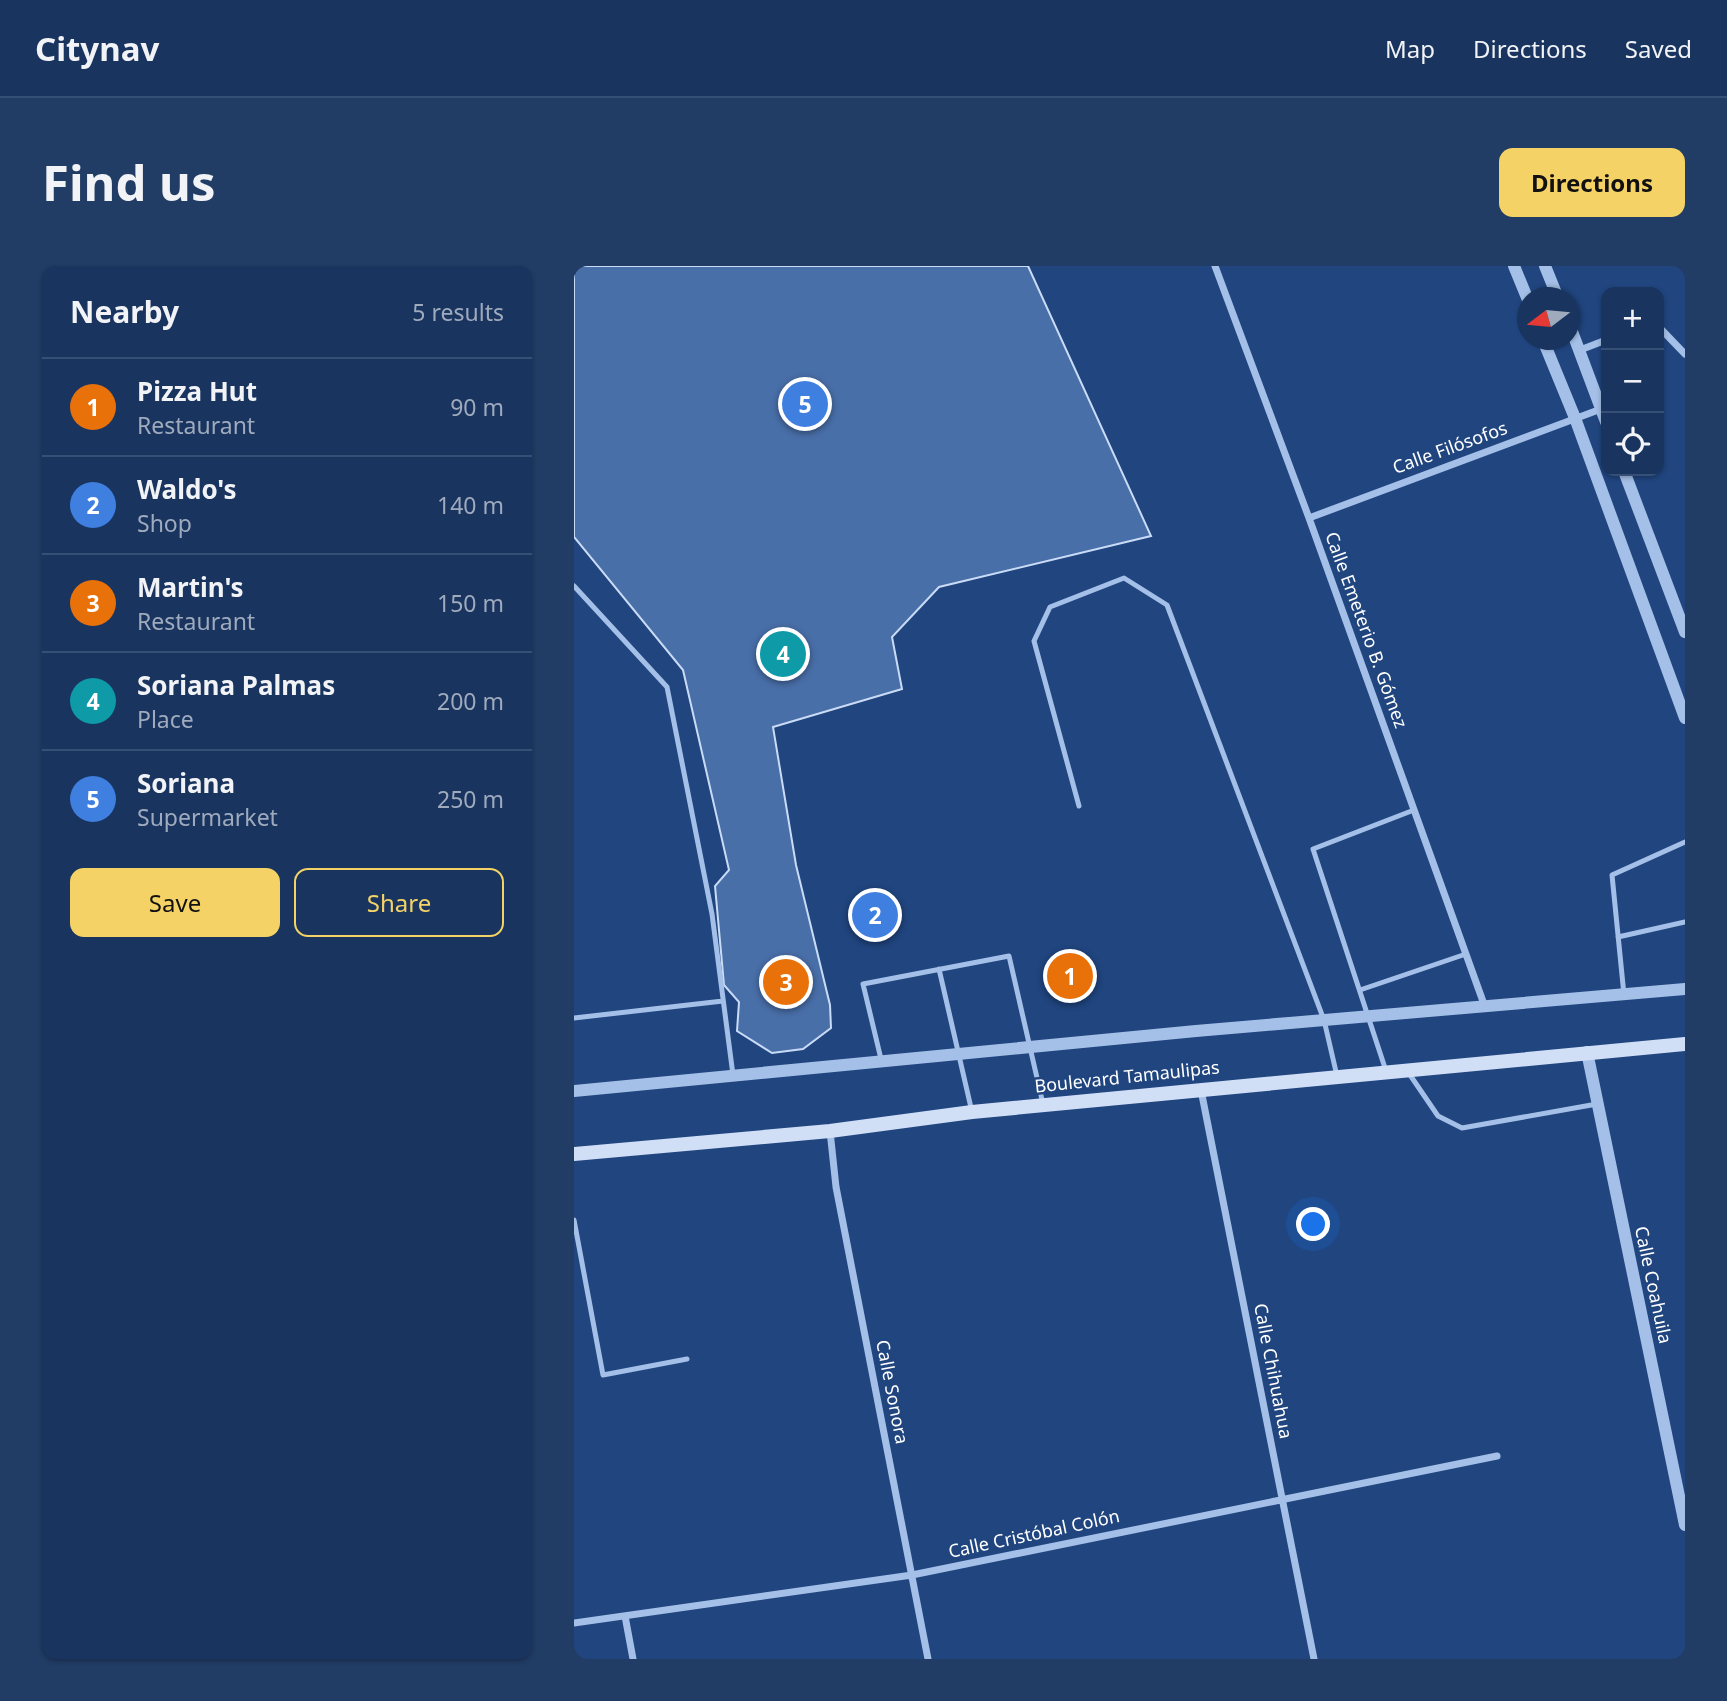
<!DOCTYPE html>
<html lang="en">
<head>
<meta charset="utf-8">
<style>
  :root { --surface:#18345f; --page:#213c65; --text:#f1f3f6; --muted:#9faabd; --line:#364f74; --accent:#f5d266 }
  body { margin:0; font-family:"Noto Sans",sans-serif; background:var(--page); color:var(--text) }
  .controls { position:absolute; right:21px; top:21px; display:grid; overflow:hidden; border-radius:14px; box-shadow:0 2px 5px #0004 }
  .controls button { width:63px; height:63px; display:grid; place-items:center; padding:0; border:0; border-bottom:2px solid var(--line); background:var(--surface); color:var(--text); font:35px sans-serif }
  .compass { position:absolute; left:943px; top:21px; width:63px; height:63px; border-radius:50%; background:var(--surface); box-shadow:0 2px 5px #0004; rotate:254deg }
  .you { position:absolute; left:740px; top:959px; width:24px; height:24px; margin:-18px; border:5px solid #fff; border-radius:50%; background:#1a73e8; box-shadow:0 0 0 10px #1a73e833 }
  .badge { display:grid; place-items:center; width:46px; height:46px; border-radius:50%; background:var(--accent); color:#fff; font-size:23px; font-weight:700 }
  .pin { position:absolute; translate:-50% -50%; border:4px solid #fff; box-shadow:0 2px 7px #0006 }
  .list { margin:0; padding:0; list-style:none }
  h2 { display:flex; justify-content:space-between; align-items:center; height:91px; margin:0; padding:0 28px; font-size:30px }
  h2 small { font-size:23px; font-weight:400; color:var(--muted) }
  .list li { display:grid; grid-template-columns:46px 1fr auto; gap:21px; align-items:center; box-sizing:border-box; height:98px; padding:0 28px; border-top:2px solid var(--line) }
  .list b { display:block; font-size:26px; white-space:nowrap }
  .list p { margin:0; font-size:23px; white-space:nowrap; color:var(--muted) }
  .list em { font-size:23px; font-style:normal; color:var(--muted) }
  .actions { display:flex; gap:14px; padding:21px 28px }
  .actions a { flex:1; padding:16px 0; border:2px solid var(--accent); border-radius:14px; text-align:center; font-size:24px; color:var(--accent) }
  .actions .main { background:var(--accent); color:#111 }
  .icon { flex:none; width:38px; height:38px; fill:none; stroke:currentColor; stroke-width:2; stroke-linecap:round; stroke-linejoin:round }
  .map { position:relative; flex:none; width:1111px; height:1393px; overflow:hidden; border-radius:14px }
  header { display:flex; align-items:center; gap:42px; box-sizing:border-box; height:98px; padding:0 35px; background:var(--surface); border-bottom:2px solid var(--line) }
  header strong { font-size:33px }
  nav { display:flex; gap:38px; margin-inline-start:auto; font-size:24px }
  .intro { display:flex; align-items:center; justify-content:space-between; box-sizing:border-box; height:168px; padding:0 42px }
  h1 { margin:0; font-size:49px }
  .button { padding:18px 32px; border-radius:14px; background:var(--accent); color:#111; font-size:24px; font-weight:700 }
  main { display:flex; gap:42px; padding:0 42px }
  aside { flex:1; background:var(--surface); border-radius:14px; box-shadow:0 2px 5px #0004 }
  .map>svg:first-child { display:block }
  .building { fill:#496fa9; stroke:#c9dbf6; stroke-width:2 }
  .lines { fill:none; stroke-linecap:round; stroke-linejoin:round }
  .service { stroke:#a5c0e8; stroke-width:5 }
  .minor { stroke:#a5c0e8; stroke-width:7 }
  .tertiary { stroke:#a5c0e8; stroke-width:12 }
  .secondary { stroke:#d0def6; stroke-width:14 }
  .labels { text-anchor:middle; stroke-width:5; stroke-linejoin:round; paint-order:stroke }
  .street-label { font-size:18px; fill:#fff; stroke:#20457f }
</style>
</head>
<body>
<header>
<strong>Citynav</strong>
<nav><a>Map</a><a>Directions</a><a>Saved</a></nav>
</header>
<div class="intro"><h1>Find us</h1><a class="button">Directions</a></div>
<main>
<aside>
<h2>Nearby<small>5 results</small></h2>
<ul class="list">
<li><span class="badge" style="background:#e8710a">1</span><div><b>Pizza Hut</b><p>Restaurant</p></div><em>90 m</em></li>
<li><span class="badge" style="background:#3f7fe0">2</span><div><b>Waldo's</b><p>Shop</p></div><em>140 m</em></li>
<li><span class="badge" style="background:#e8710a">3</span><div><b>Martin's</b><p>Restaurant</p></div><em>150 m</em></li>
<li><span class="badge" style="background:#0f9aa8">4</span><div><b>Soriana Palmas</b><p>Place</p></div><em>200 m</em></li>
<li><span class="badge" style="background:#3f7fe0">5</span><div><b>Soriana</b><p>Supermarket</p></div><em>250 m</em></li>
</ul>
<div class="actions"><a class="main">Save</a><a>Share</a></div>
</aside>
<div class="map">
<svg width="1111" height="1393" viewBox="0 0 1111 1393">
  <rect width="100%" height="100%" fill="#20457f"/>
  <path class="building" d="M0,0h454l123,270 -212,51 -47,50 10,52 -129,38 23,138 34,140 1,23 -28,21 -31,4 -35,-22 2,-29 -15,-17 -9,-99 14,-16 -46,-200 -109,-133z"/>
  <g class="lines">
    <path class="service" d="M0,320l93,101 45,227 21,161
      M505,540l-45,-165 16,-34 74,-29 43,27 157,415 13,56
      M1044,671l67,-15
      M365,703l33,143
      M786,724l106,-36
      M1050,729l-12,-120 73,-33
      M0,752l149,-17
      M307,793l-18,-75 146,-28 34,148
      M812,805l-73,-222 101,-39
      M834,806l30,44 24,12 135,-24
      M0,954l29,155 84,-16"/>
    <path class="minor" d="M641,0l94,252 176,489
      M1085,61l26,27
      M1006,84l26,-10
      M735,252l292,-109
      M627,824l113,569
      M256,865l6,56 92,472
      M51,1350l8,43
      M0,1357l338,-48 585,-119"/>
    <path class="tertiary" d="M940,0l14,34
      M971,0l13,32
      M996,60l36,96
      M969,74l32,78 110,300
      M1050,205l61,161
      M1013,786l98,473
      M0,825l622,-60 489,-42"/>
    <path class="secondary" d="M0,888l256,-23 142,-19 713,-68"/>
  </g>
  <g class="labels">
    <g class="street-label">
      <text transform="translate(876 182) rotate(-20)" y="6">Calle Filósofos</text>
      <text transform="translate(792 364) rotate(70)" y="6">Calle Emeterio B. Gómez</text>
      <text transform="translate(553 811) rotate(-6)" y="6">Boulevard Tamaulipas</text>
      <text transform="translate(1079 1019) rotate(78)" y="6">Calle Coahuila</text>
      <text transform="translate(699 1105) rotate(79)" y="6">Calle Chihuahua</text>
      <text transform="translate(318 1126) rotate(79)" y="6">Calle Sonora</text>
      <text transform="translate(460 1268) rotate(-12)" y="6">Calle Cristóbal Colón</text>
    </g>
  </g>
</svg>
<div class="controls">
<button>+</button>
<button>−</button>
<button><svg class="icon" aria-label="locate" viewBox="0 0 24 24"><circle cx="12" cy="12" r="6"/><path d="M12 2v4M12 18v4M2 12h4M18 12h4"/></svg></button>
</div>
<svg class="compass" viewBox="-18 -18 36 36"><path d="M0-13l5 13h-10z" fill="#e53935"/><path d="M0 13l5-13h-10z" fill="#9faabd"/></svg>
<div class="you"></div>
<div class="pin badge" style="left:496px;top:710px;background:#e8710a">1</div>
<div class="pin badge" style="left:301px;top:649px;background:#3f7fe0">2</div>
<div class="pin badge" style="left:212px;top:716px;background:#e8710a">3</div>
<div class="pin badge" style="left:209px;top:388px;background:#0f9aa8">4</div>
<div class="pin badge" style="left:231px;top:138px;background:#3f7fe0">5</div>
</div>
</main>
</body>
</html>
